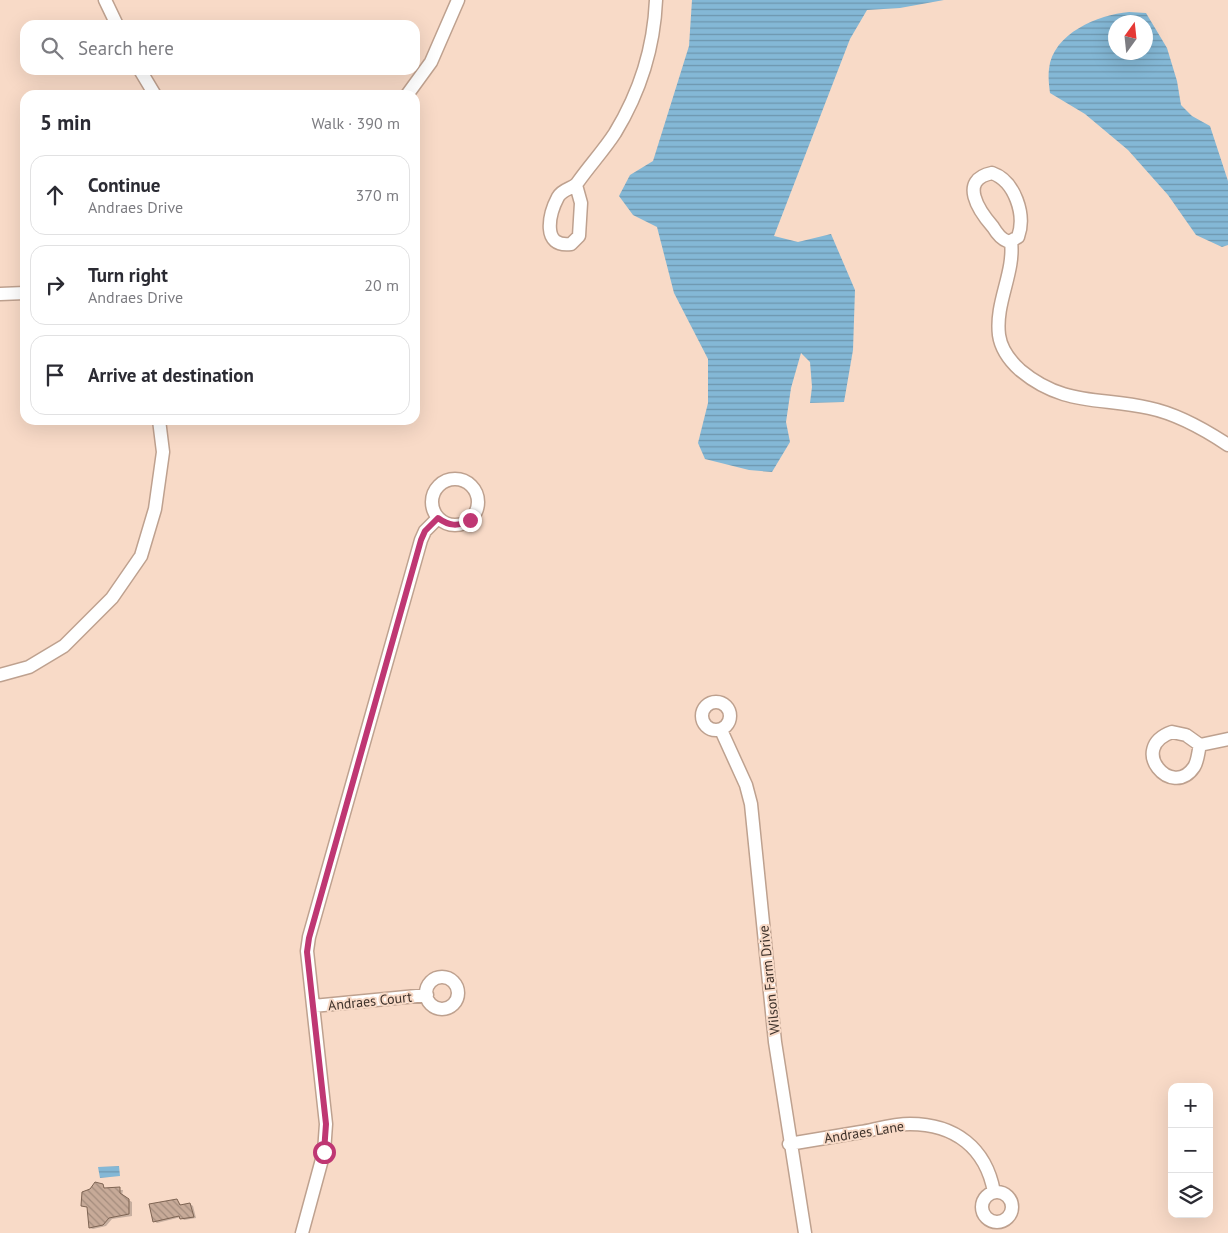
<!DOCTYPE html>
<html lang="en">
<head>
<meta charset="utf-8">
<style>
  :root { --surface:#fff; --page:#f7f7f7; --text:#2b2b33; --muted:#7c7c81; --line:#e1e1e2 }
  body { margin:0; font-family:"PT Sans",sans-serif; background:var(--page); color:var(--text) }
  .controls { position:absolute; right:15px; bottom:15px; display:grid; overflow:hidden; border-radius:10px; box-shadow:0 5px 20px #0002 }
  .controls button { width:45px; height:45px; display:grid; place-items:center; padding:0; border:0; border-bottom:1px solid var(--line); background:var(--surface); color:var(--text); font:25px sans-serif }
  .compass { position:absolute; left:1108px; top:15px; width:45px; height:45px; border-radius:50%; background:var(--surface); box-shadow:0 5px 20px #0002; rotate:15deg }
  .stop { position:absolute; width:15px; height:15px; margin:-11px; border:4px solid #bf3773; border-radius:50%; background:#fff }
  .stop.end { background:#bf3773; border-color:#fff; box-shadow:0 1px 5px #0008 }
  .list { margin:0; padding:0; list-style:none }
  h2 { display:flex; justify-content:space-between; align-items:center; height:65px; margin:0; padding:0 20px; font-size:21px }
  h2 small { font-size:16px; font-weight:400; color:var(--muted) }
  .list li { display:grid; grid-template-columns:32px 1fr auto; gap:15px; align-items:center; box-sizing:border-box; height:80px; margin:0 10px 10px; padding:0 10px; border:1px solid var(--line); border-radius:15px }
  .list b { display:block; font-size:19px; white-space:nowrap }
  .list p { margin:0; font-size:16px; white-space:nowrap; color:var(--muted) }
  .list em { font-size:16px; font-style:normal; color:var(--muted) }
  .icon { flex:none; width:28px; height:28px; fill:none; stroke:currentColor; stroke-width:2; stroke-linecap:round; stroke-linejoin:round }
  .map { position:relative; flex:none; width:1228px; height:1233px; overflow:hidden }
  .search { position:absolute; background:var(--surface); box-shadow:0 5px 20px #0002; left:20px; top:20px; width:400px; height:55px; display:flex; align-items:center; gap:12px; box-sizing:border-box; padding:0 18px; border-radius:15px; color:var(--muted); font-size:19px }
  .panel { position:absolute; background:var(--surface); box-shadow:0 5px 20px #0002; left:20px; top:90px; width:400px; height:335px; border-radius:15px }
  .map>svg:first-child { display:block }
  .water { fill:url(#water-rules); fill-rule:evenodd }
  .shadow { fill:#0003 }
  .building { fill:url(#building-back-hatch); stroke:#7e6453 }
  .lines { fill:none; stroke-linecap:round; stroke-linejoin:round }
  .street-casing { stroke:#bea18f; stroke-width:15 }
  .street { stroke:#fff; stroke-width:12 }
  .route { stroke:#bf3773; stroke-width:6 }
  .labels { text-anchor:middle; stroke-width:4; stroke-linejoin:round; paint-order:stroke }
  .street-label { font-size:14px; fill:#3d312a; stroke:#f8dac7 }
</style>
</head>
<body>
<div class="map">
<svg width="1228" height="1233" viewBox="0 0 1228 1233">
  <defs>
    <pattern id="water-rules" width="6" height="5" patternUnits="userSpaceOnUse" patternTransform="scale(1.25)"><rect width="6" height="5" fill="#84b8d6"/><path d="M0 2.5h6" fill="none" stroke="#6d96ae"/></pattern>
    <pattern id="building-back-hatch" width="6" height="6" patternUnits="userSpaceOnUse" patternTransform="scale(1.25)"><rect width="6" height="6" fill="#c7aa98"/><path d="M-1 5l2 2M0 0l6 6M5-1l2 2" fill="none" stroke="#a38b7c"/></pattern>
  </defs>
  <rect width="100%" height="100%" fill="#f8dac7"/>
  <path class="water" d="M692,0h252l-44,8 -33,2 -17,29 -76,197 24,6 33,-8 24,56 -2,60 -9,52 -34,1 2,-16 -2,-25 -9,-9 -10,35 -5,34 4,20 -18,30 -23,-2 -44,-11 -7,-16 10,-40v-44l-34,-66 -17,-66 -24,-12 -14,-19 11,-21 23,-14 36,-115z
    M1129,12l17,1 21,35 10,33 4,24 11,11 18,10 18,55v64l-6,2 -26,-12 -28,-40 -40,-45 -43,-36 -35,-21c-1,-8 -2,-16 -1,-24 4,-36 49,-54 80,-57zM1116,22h30v30h-30z
    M119,1166l1,10 -20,2 -2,-11z"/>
  <path class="shadow" d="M102,1185l4,5h17l-1,6 10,6v14l-20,3 -6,7 -13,3 -3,-1 -2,-21 -6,-2z
    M177,1200l5,6 8,-2 3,2 3,12 -12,2 -3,-3 -24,6 -3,-2z"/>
  <path class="building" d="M95,1182l8,2 1,4 16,-1v6l9,6v15l-20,4 -6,7 -14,3 -2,-21 -6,-1 1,-14 8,-3z
    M177,1199l3,6 10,-2 4,14 -14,2 -1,-3 -26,6 -4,-18z"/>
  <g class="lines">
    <defs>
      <path id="street" d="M105,0l12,25
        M140,70l15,25
        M407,95l24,-33 27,-62
        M992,173c23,8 34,42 26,64 -4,2 -7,5 -11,4 -6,-2 -11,-9 -14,-14 -14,-16 -35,-47 -1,-54z
        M576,185l5,18 -2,33 -8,8c-30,4 -22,-30 -13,-47 5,-9 16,-8 20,-15 12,-17 26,-32 37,-49 25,-41 39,-85 41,-133
        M1011,241c4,32 -16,61 -12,94 2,14 10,25 21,35 43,36 79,27 129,38 29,6 55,21 79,37
        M0,294l25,-1
        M432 502a23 23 0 1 1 46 0a23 23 0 1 1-46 0Z
        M0,675l29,-8 35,-21 48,-48 29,-42 14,-47 8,-57 -4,-32
        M702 716a14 14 0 1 1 28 0a14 14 0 1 1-28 0Z
        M721,730l25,55 5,19 24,238 30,191
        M1172,732l14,3 14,10c-2,7 -2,16 -6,22 -22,33 -67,-19 -22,-35z
        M1200,745l28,-6
        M426 993a16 16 0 1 1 32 0a16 16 0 1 1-32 0Z
        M313,1006l114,-11
        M789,1144c24,-4 48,-8 72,-12 16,-3 33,-8 49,-8 45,0 76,24 84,68
        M982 1207a15 15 0 1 1 30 0a15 15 0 1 1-30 0Z
        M302,1233l22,-81 2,-28 -19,-173 2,-14 112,-397 4,-9 13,-13"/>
    </defs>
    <use href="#street" class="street-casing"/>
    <use href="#street" class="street"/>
  </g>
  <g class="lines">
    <path class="route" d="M324,1152l2,-28 -19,-172 2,-14 112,-398 4,-9 13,-13c11,8 20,9 32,2"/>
  </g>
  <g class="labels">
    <g class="street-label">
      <text transform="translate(769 980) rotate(-96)" y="5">Wilson Farm Drive</text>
      <text transform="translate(370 1001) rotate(-6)" y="5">Andraes Court</text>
      <text transform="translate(864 1132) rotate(-9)" y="5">Andraes Lane</text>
    </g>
  </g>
</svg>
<div class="controls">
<button>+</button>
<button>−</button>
<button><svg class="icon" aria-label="layers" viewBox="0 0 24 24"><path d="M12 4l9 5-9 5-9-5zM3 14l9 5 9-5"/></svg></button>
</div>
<svg class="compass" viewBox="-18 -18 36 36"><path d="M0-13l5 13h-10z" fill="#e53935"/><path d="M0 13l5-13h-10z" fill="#7c7c81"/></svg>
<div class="stop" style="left:324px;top:1152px"></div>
<div class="stop end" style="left:470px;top:520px"></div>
<div class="search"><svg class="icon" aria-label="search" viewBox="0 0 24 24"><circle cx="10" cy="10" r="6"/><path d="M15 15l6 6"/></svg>Search here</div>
<section class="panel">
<h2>5 min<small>Walk · 390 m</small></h2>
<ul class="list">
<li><svg class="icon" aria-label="ahead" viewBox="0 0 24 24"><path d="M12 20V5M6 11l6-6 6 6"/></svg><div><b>Continue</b><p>Andraes Drive</p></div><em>370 m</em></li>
<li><svg class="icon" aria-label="right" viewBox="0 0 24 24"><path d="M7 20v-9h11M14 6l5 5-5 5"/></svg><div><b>Turn right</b><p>Andraes Drive</p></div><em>20 m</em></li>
<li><svg class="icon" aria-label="arrive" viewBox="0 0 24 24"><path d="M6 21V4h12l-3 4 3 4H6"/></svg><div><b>Arrive at destination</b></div></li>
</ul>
</section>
</div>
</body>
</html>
